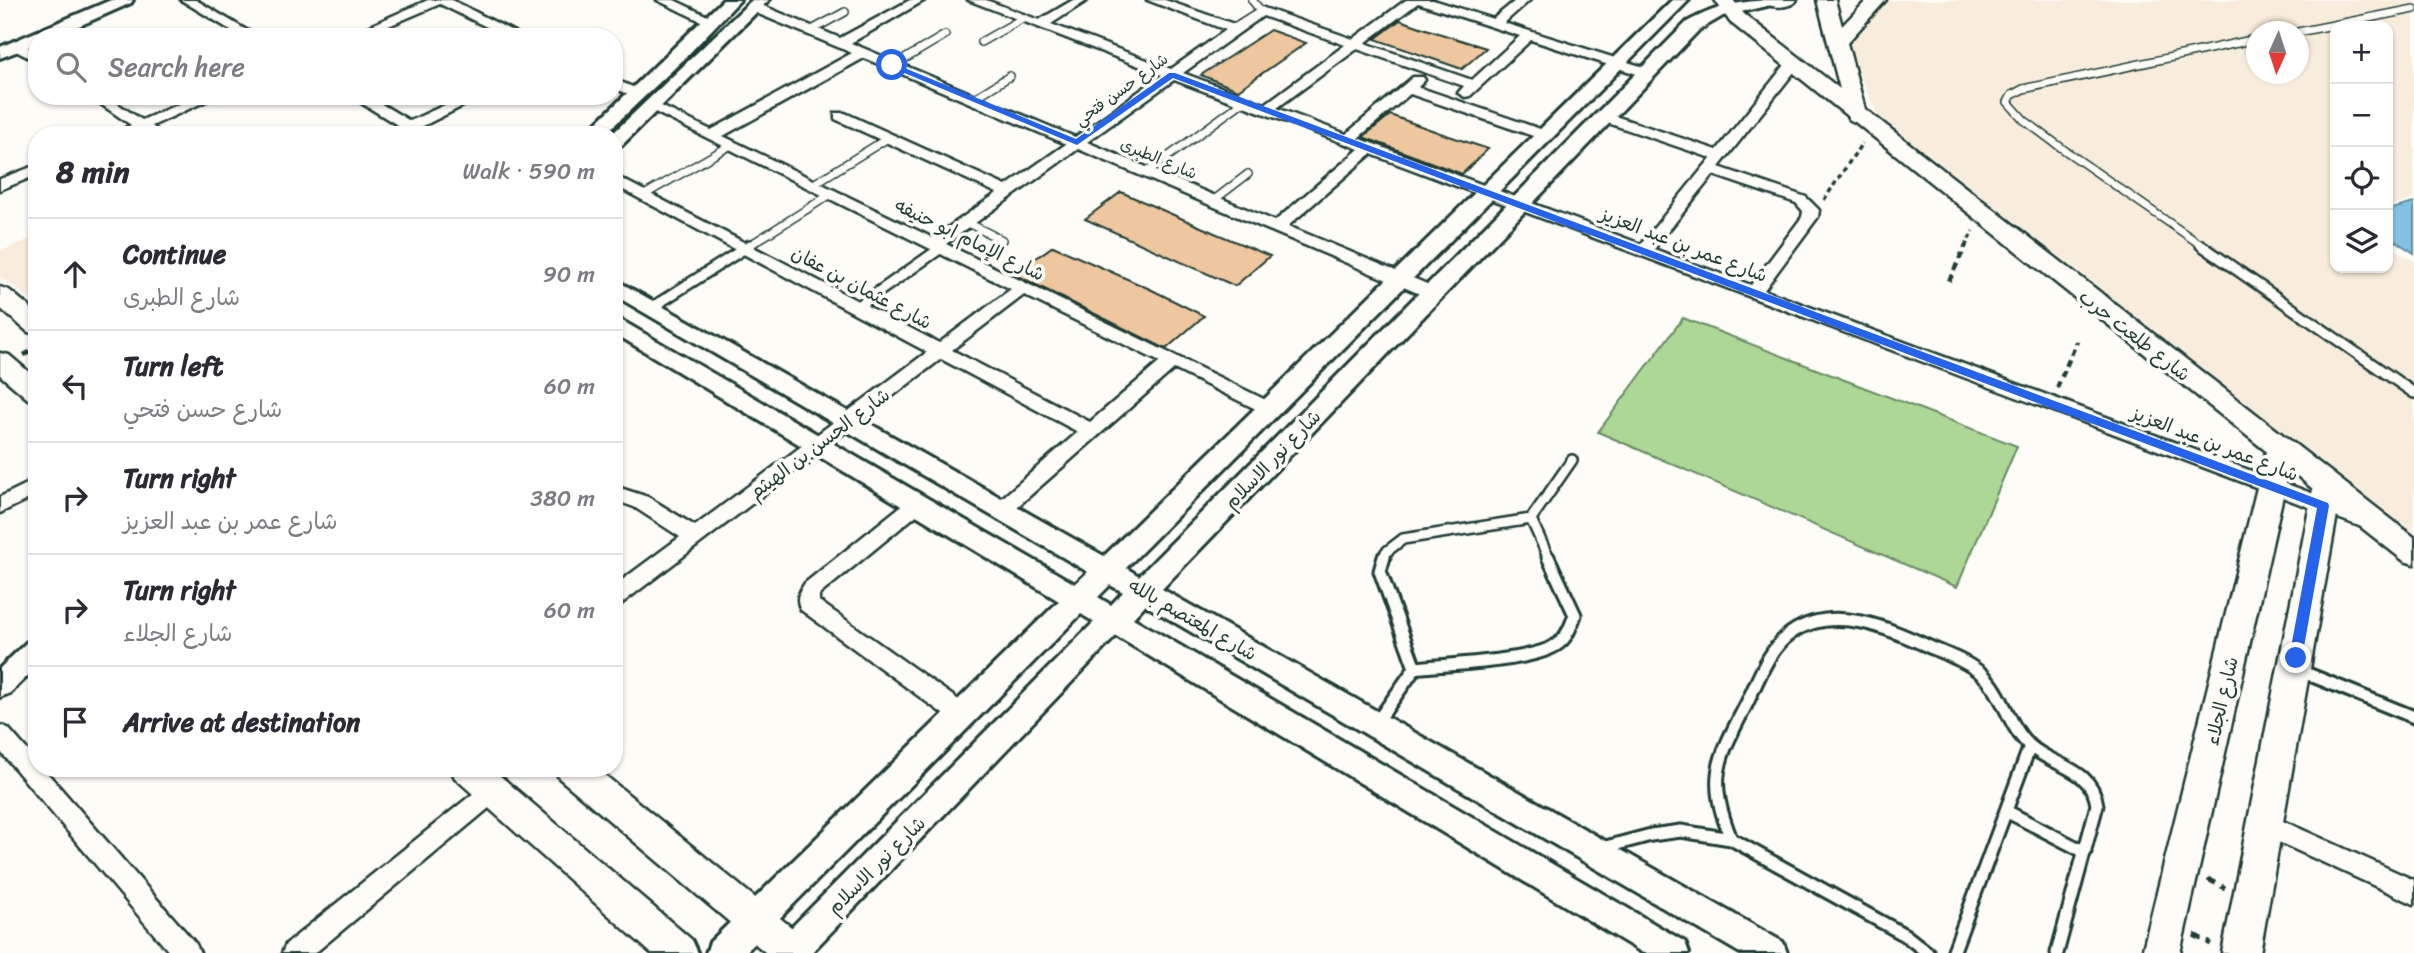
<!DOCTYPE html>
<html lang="en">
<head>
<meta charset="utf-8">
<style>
  :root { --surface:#fff; --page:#f2f2f3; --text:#2b2b33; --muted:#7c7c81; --line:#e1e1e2 }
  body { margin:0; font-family:Sriracha,"Playpen Sans Arabic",sans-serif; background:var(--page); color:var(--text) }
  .controls { position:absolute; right:21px; top:21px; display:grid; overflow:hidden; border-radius:14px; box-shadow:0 2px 5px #0004 }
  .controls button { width:63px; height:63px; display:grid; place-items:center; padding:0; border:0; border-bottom:2px solid var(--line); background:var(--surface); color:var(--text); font:35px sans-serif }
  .compass { position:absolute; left:2246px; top:21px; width:63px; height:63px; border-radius:50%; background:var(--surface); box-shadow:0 2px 5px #0004; rotate:183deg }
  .stop { position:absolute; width:21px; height:21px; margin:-16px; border:5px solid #2563eb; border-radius:50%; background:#fff }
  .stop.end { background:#2563eb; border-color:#fff; box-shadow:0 2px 7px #0008 }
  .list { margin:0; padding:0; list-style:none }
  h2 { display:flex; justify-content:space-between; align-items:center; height:91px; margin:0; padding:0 28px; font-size:30px }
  h2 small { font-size:23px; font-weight:400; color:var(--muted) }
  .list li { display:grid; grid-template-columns:46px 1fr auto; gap:21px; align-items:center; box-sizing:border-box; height:112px; padding:0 28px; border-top:2px solid var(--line) }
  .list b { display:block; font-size:26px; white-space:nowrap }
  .list p { margin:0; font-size:23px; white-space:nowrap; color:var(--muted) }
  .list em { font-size:23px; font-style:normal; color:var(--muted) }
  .icon { flex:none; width:38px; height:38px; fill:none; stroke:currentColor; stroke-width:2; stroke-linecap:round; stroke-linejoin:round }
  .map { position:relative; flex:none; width:2414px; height:953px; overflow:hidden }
  .search { position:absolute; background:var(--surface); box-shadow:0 2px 5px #0004; left:28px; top:28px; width:595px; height:77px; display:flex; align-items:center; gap:18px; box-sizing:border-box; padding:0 24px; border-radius:28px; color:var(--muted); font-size:26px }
  .panel { position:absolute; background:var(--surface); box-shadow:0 2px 5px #0004; left:28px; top:126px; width:595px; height:651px; border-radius:28px }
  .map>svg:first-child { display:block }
  .built { fill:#f8ecdc; fill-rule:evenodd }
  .green { fill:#acd795; stroke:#668a64; stroke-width:2 }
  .water { fill:#83c2e3; stroke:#5b8d9d; stroke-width:2 }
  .building { fill:#eec79e; stroke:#1f3d34; stroke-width:2 }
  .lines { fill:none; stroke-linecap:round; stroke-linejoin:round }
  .service-far2-casing { stroke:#1f3d34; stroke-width:10 }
  .service-far1-casing { stroke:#1f3d34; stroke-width:14 }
  .service-casing { stroke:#1f3d34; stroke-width:17 }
  .minor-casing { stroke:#1f3d34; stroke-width:5 }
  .tertiary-casing { stroke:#1f3d34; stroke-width:6 }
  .secondary-casing { stroke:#1f3d34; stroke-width:5 }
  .path-far2 { stroke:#1f3d34; stroke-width:3.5; stroke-dasharray:5 3.5; stroke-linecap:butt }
  .path-far1 { stroke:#1f3d34; stroke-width:4.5; stroke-dasharray:7 5; stroke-linecap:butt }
  .path { stroke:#1f3d34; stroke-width:5; stroke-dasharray:9 6; stroke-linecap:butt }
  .service-far2 { stroke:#fdfcf7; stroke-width:7 }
  .service-far1 { stroke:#fdfcf7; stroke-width:9 }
  .service { stroke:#fdfcf7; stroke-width:11 }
  .minor { fill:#fdfcf7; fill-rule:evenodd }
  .tertiary { fill:#fdfcf7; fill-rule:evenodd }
  .secondary { fill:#fdfcf7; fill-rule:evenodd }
  .route { fill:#2563eb }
  .labels { text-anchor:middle; stroke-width:7; stroke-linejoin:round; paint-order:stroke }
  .far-street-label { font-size:16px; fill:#1f3d34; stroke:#fdfcf7 }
  .street-label { font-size:19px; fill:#1f3d34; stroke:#fdfcf7 }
</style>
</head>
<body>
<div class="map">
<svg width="2414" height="953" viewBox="0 0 2414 953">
  <rect width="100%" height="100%" fill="#fdfcf7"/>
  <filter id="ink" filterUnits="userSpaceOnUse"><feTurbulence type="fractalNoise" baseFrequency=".0143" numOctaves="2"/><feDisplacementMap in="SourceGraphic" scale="14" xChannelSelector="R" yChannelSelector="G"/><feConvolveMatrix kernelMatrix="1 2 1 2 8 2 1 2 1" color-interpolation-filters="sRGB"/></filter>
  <g filter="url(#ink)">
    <path class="built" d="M1890,0h524v199l-26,8v-181h-53v242h53v-23l26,16v272l-537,-419 -31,-71zM2256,32h42v42h-42z
      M37,236v69l-37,-29v-24z"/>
    <path class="green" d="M1683,318l334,128 -60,141 -359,-155z"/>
    <path class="water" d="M2414,203v50l-26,-17v-26z"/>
    <path class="building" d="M1400,20l38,13 48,15 -24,21 -87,-30z
      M1270,30l36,13 -68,47 -37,-15z
      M1390,115l50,18 48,16 -26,25 -99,-37z
      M1121,192l96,42 53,22 -35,30 -150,-67z
      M1053,246l99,44 52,26 -38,33 -152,-75z"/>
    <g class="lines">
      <defs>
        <path id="service-far2" d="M1252,0l9,11
          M810,31l35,-19
          M2298,32l116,-23
          M981,42l42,-24
          M893,66l52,-31
          M973,99l37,-23
          M1147,172l97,-71
          M812,185l76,-47
          M644,195l87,-50
          M1214,200l34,-26
          M966,222l36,18
          M747,247l84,-53
          M2204,247l-141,-98 -39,-29 -16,-18 4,-7 11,-6 233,-50"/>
        <path id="service-far1" d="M2201,245l213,148
          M857,307l84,-59
          M651,308l99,-63
          M1531,519l18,40
          M1531,519l41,-59
          M1384,559l2,-7 17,-13 128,-20"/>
        <path id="service" d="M1384,557l-4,14 35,97c32,-4 121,-6 144,-25 9,-7 12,-18 16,-28l-27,-58
          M2298,670l116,47
          M1375,725l40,-57
          M2006,811l79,41
          M1731,839c-24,-61 -14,-78 15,-134 12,-24 22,-56 45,-72 43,-30 99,-4 141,15 17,7 36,14 51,27 21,19 25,51 46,70 24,22 63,22 68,60l-40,148
          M1602,848l49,-13 30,-4 50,8 174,96 23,18
          M1953,953l77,-207"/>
        <path id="minor" d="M181,0h15l62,37h-16z
          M428,0h24l72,37h-17l-67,-33 -77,33h-18z
          M657,0h17l44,21 -1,3h-10z
          M910,0h15l-74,43 224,94 87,-62 -194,-75h18l53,20 34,-20h15l-37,24 120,45 55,-39 -79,-30h18l69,24 27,-17 92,32 53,-39h27l60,19 23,-19h14l-26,23 149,47 2,3 -2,3h-10l-112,-36 -61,56 -5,1 -7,-4 6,-7 -107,-37 -80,59 69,26 67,-57h10l2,3 -7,7 131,45 2,3 -7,4 -5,-1 -129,-44 -52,44 283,106 70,-86 -112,-38v-6h10l108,36 71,-89h10v6l-79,100 87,30 13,13 -1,7 -54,73 609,226 3,5 -3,5 -7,2 -7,-2 -988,-372 -83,72 151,63 2,4 -2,4h-12l-349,-148 -132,95 330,161 3,4 -3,4h-12l-90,-44 -165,145 -7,2 -7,-2 -3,-5 3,-5 83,-72 -137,-73 -320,245 -7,2v-20l66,-49 -46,-30 -20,-7v-14l34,11 47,29 232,-174 -313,-167v-10l325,168 72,-54 -366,-182 7,-4 5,1 54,26 141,-77 -103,-43v-6h10l81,34zM1418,3l102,33 -48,44 -107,-37zM1263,16l82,29 -80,59 -82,-31zM864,58l202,86 -60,42 -161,-73h-10v6l162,74 -64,45 -210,-102zM1174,80l185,69 -84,72 -188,-79zM1713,175l83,28 7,8 -1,6 -51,68 -97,-36zM1024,295l136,67 -70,60 -138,-72z
          M17,42l20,10v10l-25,-13v-6z
          M614,79l28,12 2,3 -7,4 -23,-10z
          M89,96h17l36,24 55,-24h20l-65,30 11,9h-17l-6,-4 -8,4h-20l19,-10z
          M350,96h18l42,25 54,-25h19l-62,31 11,8h-18l-5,-3 -25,3 15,-9z
          M37,165v10l-37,15v-11z
          M37,479v16l-37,18v-16z
          M918,496l7,2 3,5 -3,5 -106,87v6l151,107 3,7 -3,7 -8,2 -8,-2 -153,-112c-6,-10 -2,-18 4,-27l106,-85z
          M0,725l8,3 29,33v7h6l153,176 4,9h-30l-170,-202z
          M493,781l8,3 4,7 -4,7 -186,155h-33l4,-9 199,-160z
          M2265,813l149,67v24l-157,-72 -4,-8 4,-8z"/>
        <path id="tertiary" d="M111,0h22l-2,3 -77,34h-17v7l-37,14v-11z
          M723,0h17l-57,60 -79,75h-20z
          M752,0h17l-148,146 -7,2v-13h-3z
          M1672,0h17l-563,568 13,8 548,-554c33,-18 58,-22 95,-22l-2,3 -57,13 -24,14 -537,559 621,353 4,11h-47l-595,-348 -12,13 552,324 4,11h-46l-527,-317 -305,317h-38l4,-11 317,-320 -13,-8 -336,339h-39l4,-11 349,-341 -445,-268v-17l461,268 13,-12 -474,-277v-16l490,277zM1110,585l13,7 -12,13 -13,-8z
          M37,639v28l-27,26 -10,4v-29l27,-26z"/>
        <path id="secondary" d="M1715,0h18l11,14 96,75 -23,-89h18l7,26 25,-26h19l-39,43 18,66 549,428v27l-10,-3 -66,-52 -78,444h-38l91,-464 -24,-20 -109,484h-38l124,-502 -411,-329 -5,-2 -4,-5 -116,-93z
          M1761,0h36c-7,9 -29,9 -36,0z
          M0,287l9,3 28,23v21l-9,-2 -28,-24z
          M0,353l9,2 28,24v23l-9,-3 -28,-24z
          M450,768h41l201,172 6,13h-47l-196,-175z
          M554,768h42l211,172 6,13h-47l-207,-175z"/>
      </defs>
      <use href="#service-far2" class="service-far2-casing"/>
      <use href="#service-far1" class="service-far1-casing"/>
      <use href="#service" class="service-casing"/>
      <use href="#minor" class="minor-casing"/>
      <use href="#tertiary" class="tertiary-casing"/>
      <use href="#secondary" class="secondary-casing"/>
      <path class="path-far2" d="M1824,200l38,-57
        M1965,247l8,-16"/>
      <path class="path-far1" d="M1949,281l17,-36
        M24,355l13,-7
        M2057,388l20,-47
        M614,472l7,-4"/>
      <path class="path" d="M2208,879l17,9
        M2194,935l17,9"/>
      <use href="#service-far2" class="service-far2"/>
      <use href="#service-far1" class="service-far1"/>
      <use href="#service" class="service"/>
      <use href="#minor" class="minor"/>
      <use href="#tertiary" class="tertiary"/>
      <use href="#secondary" class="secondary"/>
    </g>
  </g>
  <path class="route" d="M890,64h5l181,75 93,-66h6l1153,430 1,3 -27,152 -6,5 -7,-5 28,-150 -1144,-430 -96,67 -187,-78z"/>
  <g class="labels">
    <g class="far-street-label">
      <text transform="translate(1121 89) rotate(-36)" y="6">شارع حسن فتحي</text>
      <text transform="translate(1159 158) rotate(23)" y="6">شارع الطبرى</text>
    </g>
    <g class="street-label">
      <text transform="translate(970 239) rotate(26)" y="7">شارع الإمام ابو حنيفه</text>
      <text transform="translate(1684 244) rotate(21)" y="7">شارع عمر بن عبد العزيز</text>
      <text transform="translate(862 287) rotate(28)" y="7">شارع عثمان بن عفان</text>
      <text transform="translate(2135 335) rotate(38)" y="7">شارع طلعت حرب</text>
      <text transform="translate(819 443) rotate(-37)" y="7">شارع الحسن بن الهيثم</text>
      <text transform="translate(2215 443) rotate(21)" y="7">شارع عمر بن عبد العزيز</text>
      <text transform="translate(1272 459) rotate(-46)" y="7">شارع نور الاسلام</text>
      <text transform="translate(1193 619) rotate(30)" y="7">شارع المعتصم بالله</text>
      <text transform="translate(2221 701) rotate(-77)" y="7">شارع الجلاء</text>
      <text transform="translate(876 865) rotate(-45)" y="7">شارع نور الاسلام</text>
    </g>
  </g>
</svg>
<div class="controls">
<button>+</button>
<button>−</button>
<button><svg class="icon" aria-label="locate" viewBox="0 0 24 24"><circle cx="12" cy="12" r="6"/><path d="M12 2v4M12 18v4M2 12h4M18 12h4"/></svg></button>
<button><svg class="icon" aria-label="layers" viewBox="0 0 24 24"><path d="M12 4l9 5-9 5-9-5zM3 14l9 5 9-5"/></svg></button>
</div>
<svg class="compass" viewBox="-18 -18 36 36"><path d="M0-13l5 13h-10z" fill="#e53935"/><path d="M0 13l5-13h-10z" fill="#7c7c81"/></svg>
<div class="stop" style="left:892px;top:65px"></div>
<div class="stop end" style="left:2296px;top:658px"></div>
<div class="search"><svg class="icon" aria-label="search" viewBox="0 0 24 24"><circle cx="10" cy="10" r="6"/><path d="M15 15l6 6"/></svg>Search here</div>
<section class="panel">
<h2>8 min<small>Walk · 590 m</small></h2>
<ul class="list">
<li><svg class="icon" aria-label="ahead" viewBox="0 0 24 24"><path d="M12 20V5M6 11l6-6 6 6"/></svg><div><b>Continue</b><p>شارع الطبرى</p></div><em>90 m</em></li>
<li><svg class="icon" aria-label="left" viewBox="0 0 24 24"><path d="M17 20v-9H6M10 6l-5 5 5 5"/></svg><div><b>Turn left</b><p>شارع حسن فتحي</p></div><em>60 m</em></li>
<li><svg class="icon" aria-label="right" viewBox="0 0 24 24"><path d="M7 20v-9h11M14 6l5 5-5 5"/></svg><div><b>Turn right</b><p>شارع عمر بن عبد العزيز</p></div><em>380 m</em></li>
<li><svg class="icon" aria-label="right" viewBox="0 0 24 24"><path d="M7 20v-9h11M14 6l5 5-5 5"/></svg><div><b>Turn right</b><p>شارع الجلاء</p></div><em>60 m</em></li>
<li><svg class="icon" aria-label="arrive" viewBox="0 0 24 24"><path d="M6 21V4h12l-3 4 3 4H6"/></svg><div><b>Arrive at destination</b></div></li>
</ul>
</section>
</div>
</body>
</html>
